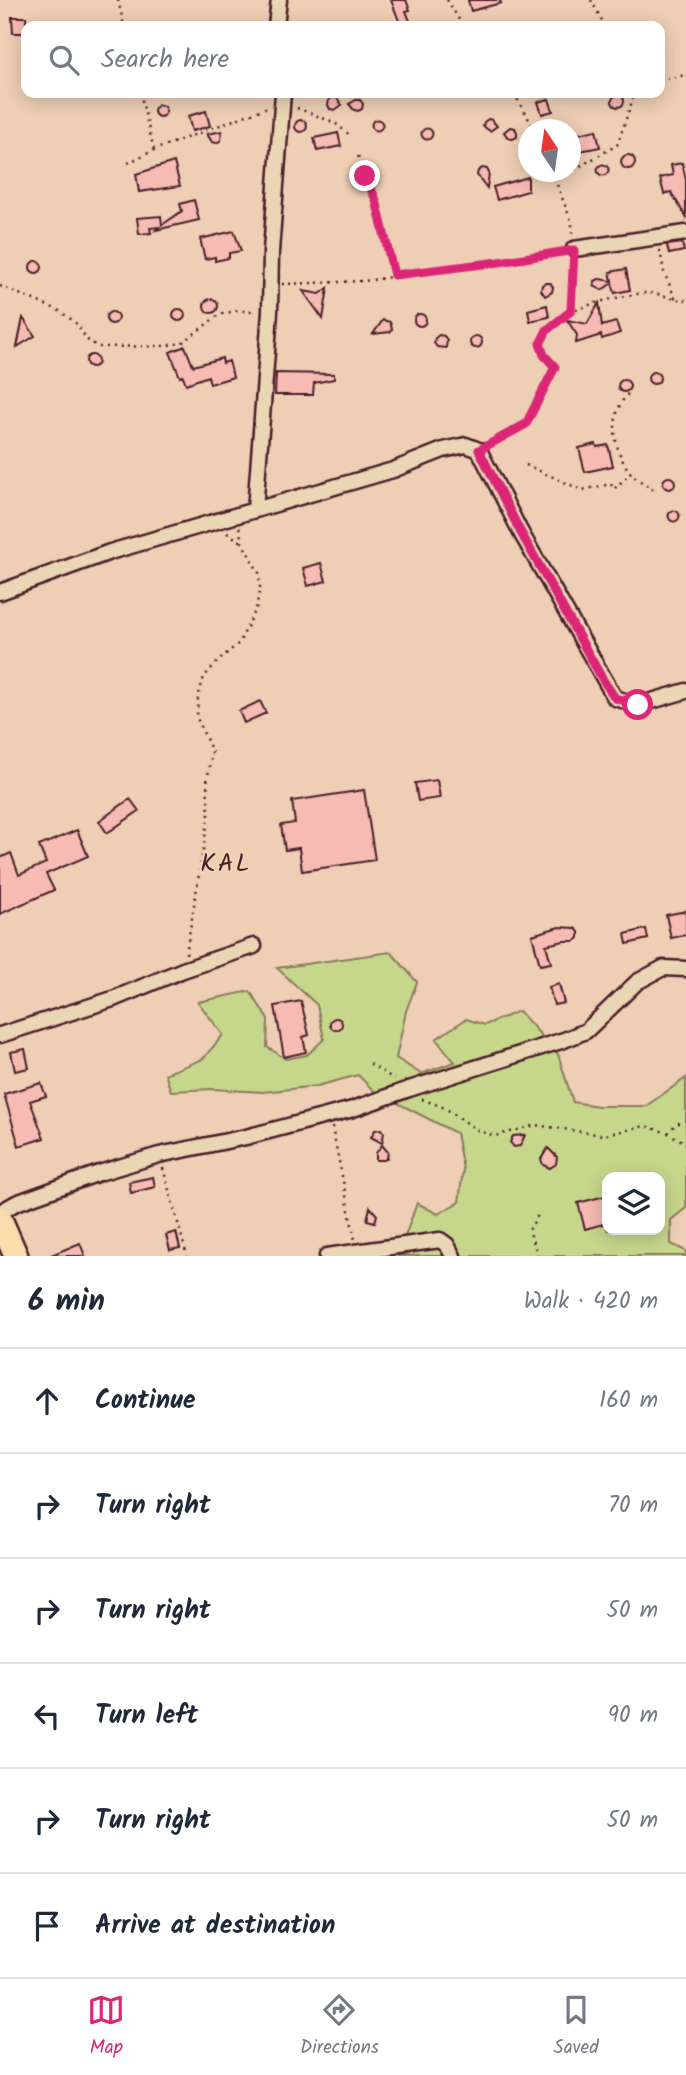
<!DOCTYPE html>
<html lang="en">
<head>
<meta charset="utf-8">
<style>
  :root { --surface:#fff; --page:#f6f6f7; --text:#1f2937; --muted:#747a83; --line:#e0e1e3; --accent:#db2777 }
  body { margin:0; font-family:Kalam,sans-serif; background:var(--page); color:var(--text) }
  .controls { position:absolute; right:21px; bottom:21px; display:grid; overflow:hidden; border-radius:14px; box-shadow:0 4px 18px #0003 }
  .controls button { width:63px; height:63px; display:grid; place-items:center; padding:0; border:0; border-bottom:2px solid var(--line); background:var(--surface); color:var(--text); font:35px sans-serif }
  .compass { position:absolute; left:518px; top:119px; width:63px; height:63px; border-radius:50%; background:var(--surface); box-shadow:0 4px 18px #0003; rotate:347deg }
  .stop { position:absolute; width:21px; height:21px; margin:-16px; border:5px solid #db2777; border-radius:50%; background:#fff }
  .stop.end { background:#db2777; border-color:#fff; box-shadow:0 2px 7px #0008 }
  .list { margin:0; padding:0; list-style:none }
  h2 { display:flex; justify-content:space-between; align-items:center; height:91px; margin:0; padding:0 28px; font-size:30px }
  h2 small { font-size:23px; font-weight:400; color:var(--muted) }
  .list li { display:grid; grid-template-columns:46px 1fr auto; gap:21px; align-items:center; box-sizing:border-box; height:105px; padding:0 28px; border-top:2px solid var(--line) }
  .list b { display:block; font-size:26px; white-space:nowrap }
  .list em { font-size:23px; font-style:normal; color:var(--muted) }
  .icon { flex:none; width:38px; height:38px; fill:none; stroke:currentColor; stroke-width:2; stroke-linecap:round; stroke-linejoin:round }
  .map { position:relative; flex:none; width:686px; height:1256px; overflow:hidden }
  .search { position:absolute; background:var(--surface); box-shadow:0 4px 18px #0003; left:21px; right:21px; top:21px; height:77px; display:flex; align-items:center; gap:18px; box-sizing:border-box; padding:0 24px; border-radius:14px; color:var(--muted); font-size:26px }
  .sheet { height:721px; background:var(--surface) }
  nav { display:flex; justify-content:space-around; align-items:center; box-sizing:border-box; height:98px; border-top:2px solid var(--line); background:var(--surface); font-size:19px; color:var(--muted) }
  nav a { display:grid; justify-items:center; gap:4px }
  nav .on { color:var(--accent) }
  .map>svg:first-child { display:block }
  .green { fill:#c6d78c; stroke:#887b5c; stroke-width:2; fill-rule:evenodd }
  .building { fill:#f6bbb3; stroke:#4a1f2b; stroke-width:2 }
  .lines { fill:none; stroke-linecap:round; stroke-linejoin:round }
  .minor-casing { stroke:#4a1f2b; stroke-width:19 }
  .primary-casing { stroke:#4a1f2b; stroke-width:28 }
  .path { stroke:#4a1f2b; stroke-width:2.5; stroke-dasharray:2 5; stroke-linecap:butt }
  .minor { stroke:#ead6b4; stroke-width:14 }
  .primary { stroke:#fcdcac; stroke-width:23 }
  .route { stroke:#db2777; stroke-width:9 }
  .labels { text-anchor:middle; stroke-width:5; stroke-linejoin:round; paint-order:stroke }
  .quarter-label { font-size:26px; letter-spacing:2px; fill:#4a1f2b; stroke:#ead6b4 }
</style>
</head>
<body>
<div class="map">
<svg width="686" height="1256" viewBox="0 0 686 1256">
  <rect width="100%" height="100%" fill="#eeceb4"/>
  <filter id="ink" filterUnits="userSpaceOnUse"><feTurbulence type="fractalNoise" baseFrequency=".0143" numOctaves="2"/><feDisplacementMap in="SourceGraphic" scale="14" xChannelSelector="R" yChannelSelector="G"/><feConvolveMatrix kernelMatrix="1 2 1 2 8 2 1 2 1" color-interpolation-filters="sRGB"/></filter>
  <g filter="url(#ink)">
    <path class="green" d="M391,952l26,30 -11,29 -10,47 25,16 34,-12 -19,-23 30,-20 19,6 34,-14 39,43 15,48 25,4h48l40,-28v130l-15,12v24l15,7v5h-288l19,-53 21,11 21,-12 4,-33 -7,-36 -82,-42 -16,-16 -41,11 -54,6 -51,-3 -41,2 -6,-17 38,-15 20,-24 -25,-33 52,-11 18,28 -1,28 19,12 21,-4 17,-16 -7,-34 -40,-37zM607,1177h53v53h-53z"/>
    <path class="building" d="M391,0h15l4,10 -4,1 6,15h-11z
      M468,0h32l1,3 -30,8z
      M12,17h14v16h-13z
      M612 101a6 6 0 1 1 12 0a6 6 0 1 1-12 0Z
      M332,98h5l5,7 -7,5 -5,-1 -2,-4 1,-5z
      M549,99l4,12 -11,3 -4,-12z
      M356,100h4l3,4 -1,5 -4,2 -4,-1 -5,-6z
      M154 111a6 6 0 1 1 12 0a6 6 0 1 1-12 0Z
      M206,111l4,15 -18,5 -4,-15z
      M488,119l4,1 5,6 -7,5 -7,-5 1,-4z
      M371.5 125a5.5 5.5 0 1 1 11 0a5.5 5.5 0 1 1-11 0Z
      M295 126a6 6 0 1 1 12 0a6 6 0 1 1-12 0Z
      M510,127l5,1 2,4v5l-4,2 -5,-1 -4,-6z
      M421.5 134a5.5 5.5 0 1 1 11 0a5.5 5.5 0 1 1-11 0Z
      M596,130l4,17 -30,6v-17z
      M222,131l-1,9 -4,3 -5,-1 -5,-8z
      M338,133l3,13 -24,5 -3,-13z
      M621 162a7 7 0 1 1 14 0a7 7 0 1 1-14 0Z
      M174,162l6,24 -41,6 -3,-18z
      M682,163l4,17v37l-15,-25 -7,2 -4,-16 13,-3 -2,-10z
      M597.5 170a5.5 5.5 0 1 1 11 0a5.5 5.5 0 1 1-11 0Z
      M482,168l5,1 2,4 -2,15 -10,-13 1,-4z
      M528,177v14l-31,9 -4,-13z
      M194,200l5,20 -43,10 3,-3 -9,1 1,5 -12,1 -2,-16 24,-2 1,9 20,-14 -2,-7z
      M234,231l7,20 -12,2v5l-14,3v-4l-10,2 -5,-20z
      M682,243l2,8 -15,3 -2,-9z
      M30 267a6 6 0 1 1 12 0a6 6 0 1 1-12 0Z
      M626,269l4,21 -15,3 -3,-10 -10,7 -8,-4 1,-5 4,-2 13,2 -2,-9z
      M545,283h5l3,4 -1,5 -7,4 -4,-6 1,-5z
      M328,288l-5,31 -20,-28 17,3z
      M204 306a7 7 0 1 1 14 0a7 7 0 1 1-14 0Z
      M599,303l3,23 14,-4 4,11 -18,6 -1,-4 -25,8 1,-8 -10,-15 20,4z
      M547,305l2,12 -19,4 -2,-11z
      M173 315a6 6 0 1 1 12 0a6 6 0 1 1-12 0Z
      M106 318a6 6 0 1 1 12 0a6 6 0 1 1-12 0Z
      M414 320a6 6 0 1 1 12 0a6 6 0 1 1-12 0Z
      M23,318l12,18 -18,11z
      M383,320l7,2 2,7 -2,3 -17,2z
      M439,335l5,1 3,4 -1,8 -9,-1 -3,-4 1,-5z
      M470 342a6 6 0 1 1 12 0a6 6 0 1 1-12 0Z
      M185,346l8,20 29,-8 1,5 6,-2 4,16 -23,7 -2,-8 -22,8 -3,-8 -3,1 -10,-25z
      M86 361a6 6 0 1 1 12 0a6 6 0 1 1-12 0Z
      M648 378a6 6 0 1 1 12 0a6 6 0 1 1-12 0Z
      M276,373l58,1v5l-20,4 -1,12h-38z
      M618 386a6 6 0 1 1 12 0a6 6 0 1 1-12 0Z
      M596,444l1,3 11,-2 5,21 -28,6 -6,-24z
      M663 483a6 6 0 1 1 12 0a6 6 0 1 1-12 0Z
      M668.5 516a5.5 5.5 0 1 1 11 0a5.5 5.5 0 1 1-11 0Z
      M321,563l5,18 -18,5 -5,-18z
      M260,701l6,12 -22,10 -5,-12z
      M437,780l3,18 -22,3 -3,-18z
      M364,790l11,70 -73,11 -3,-23 -14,2 -4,-25 14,-2 -3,-22z
      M130,799l9,12 -32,22 -8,-12z
      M77,830l11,26 -42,18 8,16 -54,24v-56l11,-5 8,22 27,-12 -7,-17z
      M686,911v24l-15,3 -5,-23z
      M559,927l16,1 4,4v6l-4,3h-11l-18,4 5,18 -11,2 -8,-30z
      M646,929l2,10 -21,5 -2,-10z
      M559,984l5,19 -10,2 -5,-18z
      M301,1001l8,34 -6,2 3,15 -22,5 -9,-51z
      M330 1024a6 6 0 1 1 12 0a6 6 0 1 1-12 0Z
      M25,1049l4,19 -14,3 -4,-19z
      M41,1083l5,13 -16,5 14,37 -25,8 -15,-52z
      M381,1129l3,4 -2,10 -11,-6 4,-7z
      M525,1135l-5,11 -6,1 -4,-5 3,-6z
      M382,1145l6,7 -1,6 -3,2h-8v-7z
      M548,1148l9,9 -1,7 -6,4 -7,-3 -2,-6z
      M153,1177l2,10 -24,6 -2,-11z
      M605,1196l2,27 -22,6 -7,-26z
      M370,1207l7,8 -2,7 -8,-2z
      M176,1232l4,16 -10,2 -4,-15z
      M80,1243l5,13h-36z"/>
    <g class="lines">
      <defs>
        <path id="minor" d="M276,26l3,-26
          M574,249l112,-16
          M255,510l15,-198 1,-61 12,-158
          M0,592l110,-40 283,-82 50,-20 23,-5 13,5 41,81 95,167 23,7 48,-14
          M0,1035l113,-36 70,-29 71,-24
          M0,1212l16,-9 83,-30 60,-18 87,-18 107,-28 56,-20 155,-49 22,-9 51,-49 26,-14 23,1
          M327,1256l113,-16 7,5 6,11"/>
        <path id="primary" d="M0,1219l16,37"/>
      </defs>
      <use href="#minor" class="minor-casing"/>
      <use href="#primary" class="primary-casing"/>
      <path class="path" d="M118,0l6,26
        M447,0l16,26
        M591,0l14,26
        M660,80l26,-5
        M140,93l14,57
        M514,93l21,37
        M297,108l38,15 17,14
        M358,156l18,44 18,75
        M128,163l26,-13 114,-43
        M552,172l20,51v12
        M556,180l61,-35 18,-52
        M660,250l4,22 12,28
        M282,284l82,-3 196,-29
        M0,286l58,24 17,12 14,20 11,5 62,-1 20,-3 38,-29 16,-3h20
        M571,311l3,-49
        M628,394c-20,20 -15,57 2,78 6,7 16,12 23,18
        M491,443l35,-19 29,-57 -11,-12 -4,-11c15,-31 45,-39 76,-46 11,-2 22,-5 33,-5 13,0 24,8 37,7
        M526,465l56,25 29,-6 3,5 17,-16
        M227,533l15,9
        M186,954l23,-140 -2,-32 5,-30 -15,-34 1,-21 6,-20 14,-16 21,-18 17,-34 4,-22 -1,-14 -17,-31 -3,-15
        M370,1064l24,15
        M422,1099l23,9 34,23 16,5 41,-11 67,10 42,-9 23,7 18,10
        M332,1127l23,113
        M668,1133l8,-9 10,-3
        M163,1168l24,88
        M538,1256l-9,-26 11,-18"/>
      <use href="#minor" class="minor"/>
      <use href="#primary" class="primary"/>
    </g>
  </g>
  <g class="lines" filter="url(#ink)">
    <path class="route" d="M365,176l11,24 18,75 105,-13 75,-12 -3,61 -24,19 -7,14 4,11 11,12 -29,57 -47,26 41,81 83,149 12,18 23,7"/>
  </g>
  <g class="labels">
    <g class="quarter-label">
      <text x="226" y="871">KAL</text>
    </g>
  </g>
</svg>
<div class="controls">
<button><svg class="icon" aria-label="layers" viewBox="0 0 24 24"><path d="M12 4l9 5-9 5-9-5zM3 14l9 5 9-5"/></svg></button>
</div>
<svg class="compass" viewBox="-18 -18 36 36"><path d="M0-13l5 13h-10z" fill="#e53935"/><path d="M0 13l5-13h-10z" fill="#747a83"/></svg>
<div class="stop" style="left:638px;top:705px"></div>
<div class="stop end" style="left:365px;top:176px"></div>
<div class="search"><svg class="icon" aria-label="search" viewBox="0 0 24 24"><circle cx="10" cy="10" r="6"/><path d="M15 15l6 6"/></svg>Search here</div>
</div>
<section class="sheet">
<h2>6 min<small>Walk · 420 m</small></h2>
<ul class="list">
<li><svg class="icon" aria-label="ahead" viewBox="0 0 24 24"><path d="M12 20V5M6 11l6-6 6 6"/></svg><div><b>Continue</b></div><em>160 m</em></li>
<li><svg class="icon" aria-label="right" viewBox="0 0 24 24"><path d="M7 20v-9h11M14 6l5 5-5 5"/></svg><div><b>Turn right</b></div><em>70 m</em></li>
<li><svg class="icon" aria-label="right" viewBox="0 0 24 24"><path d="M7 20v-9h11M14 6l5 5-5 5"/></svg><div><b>Turn right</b></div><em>50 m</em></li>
<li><svg class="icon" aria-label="left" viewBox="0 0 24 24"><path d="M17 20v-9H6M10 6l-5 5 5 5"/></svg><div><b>Turn left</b></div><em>90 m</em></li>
<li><svg class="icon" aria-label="right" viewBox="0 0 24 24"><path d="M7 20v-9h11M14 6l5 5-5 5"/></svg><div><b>Turn right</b></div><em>50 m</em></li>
<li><svg class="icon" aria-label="arrive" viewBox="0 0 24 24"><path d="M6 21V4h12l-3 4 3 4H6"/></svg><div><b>Arrive at destination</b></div></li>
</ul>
</section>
<nav>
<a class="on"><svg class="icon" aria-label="map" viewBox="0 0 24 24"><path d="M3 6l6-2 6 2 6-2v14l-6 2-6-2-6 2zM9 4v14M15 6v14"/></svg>Map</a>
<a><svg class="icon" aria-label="directions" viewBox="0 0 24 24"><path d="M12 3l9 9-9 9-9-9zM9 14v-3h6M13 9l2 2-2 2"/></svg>Directions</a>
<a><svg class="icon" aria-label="saved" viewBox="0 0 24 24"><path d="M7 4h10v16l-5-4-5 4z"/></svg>Saved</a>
</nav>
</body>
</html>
